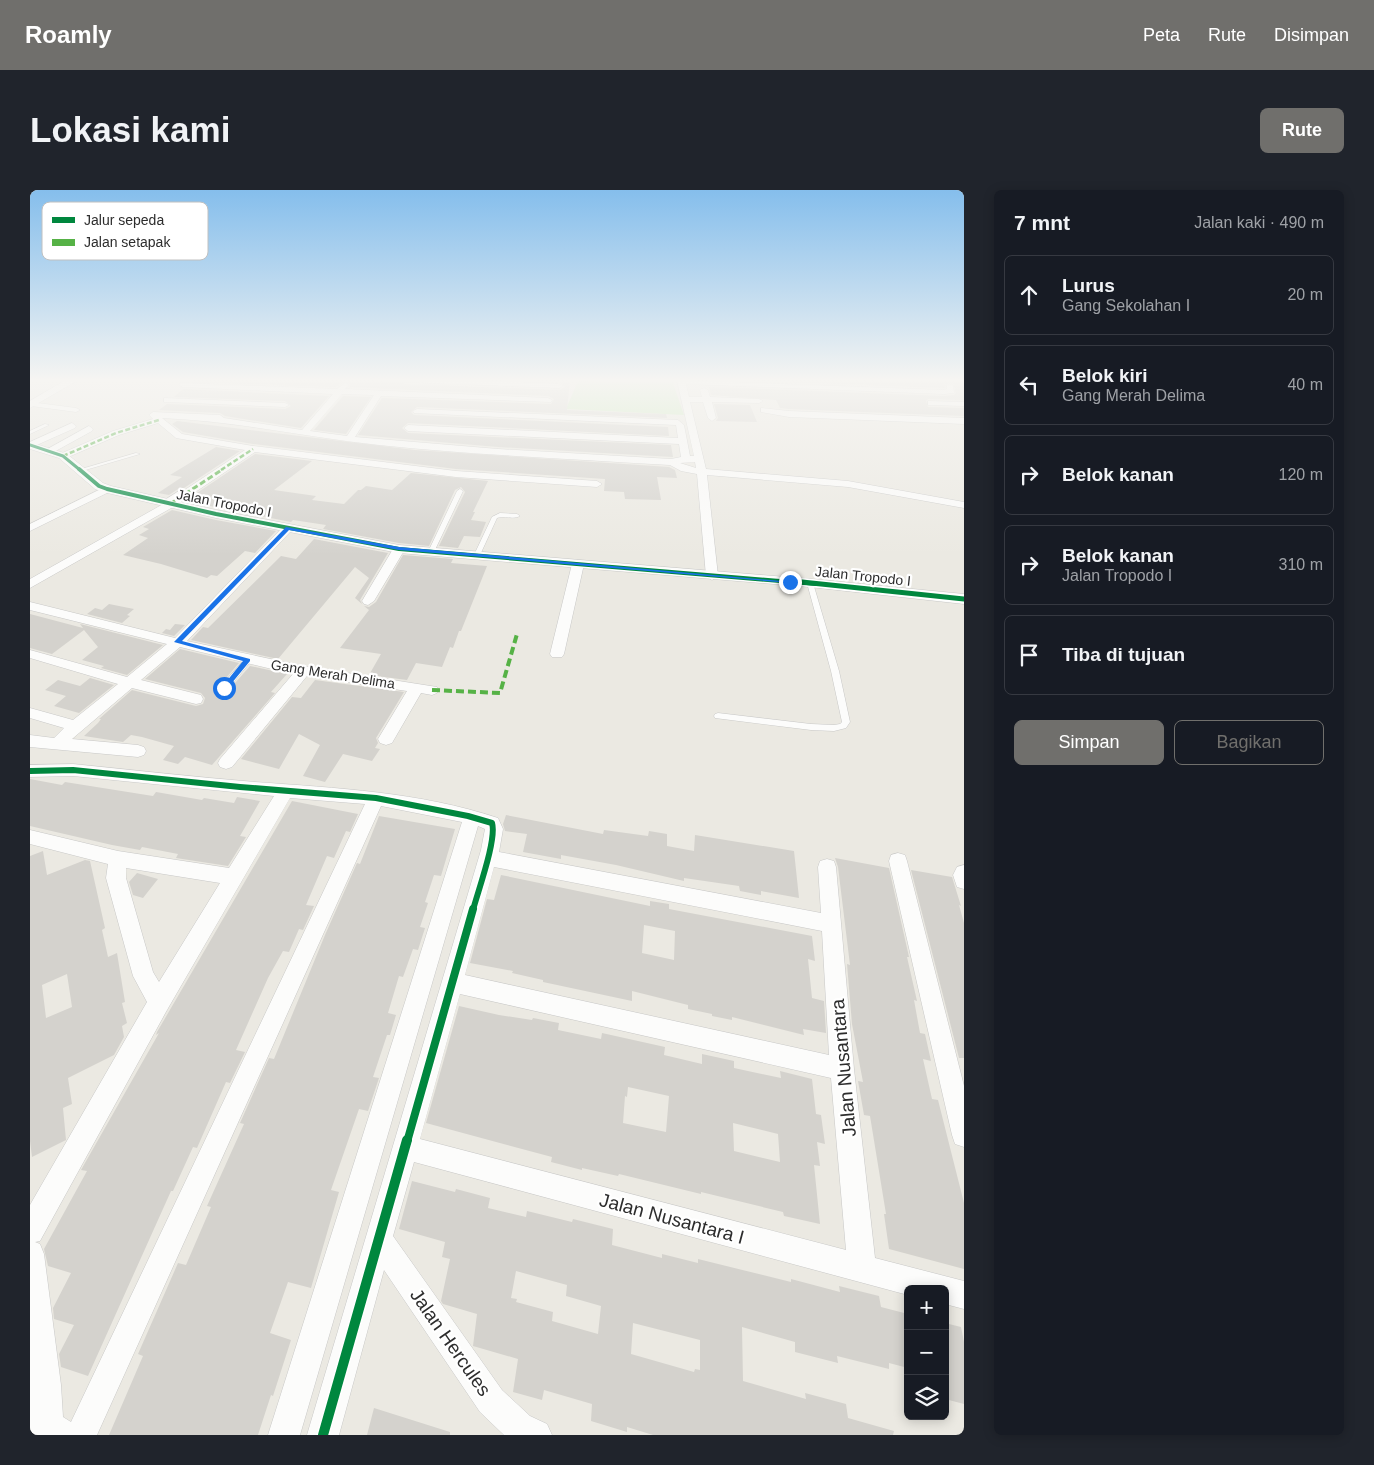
<!DOCTYPE html>
<html lang="id">
<head>
<meta charset="utf-8">
<style>
  :root { --surface:#171b24; --page:#20242c; --text:#f1f3f6; --muted:#9ea1a6; --line:#363941; --accent:#706f6c }
  body { margin:0; font-family:Arial,sans-serif; background:var(--page); color:var(--text) }
  .controls { position:absolute; right:15px; bottom:15px; display:grid; overflow:hidden; border-radius:8px; box-shadow:0 2px 12px #0003 }
  .controls button { width:45px; height:45px; display:grid; place-items:center; padding:0; border:0; border-bottom:1px solid var(--line); background:var(--surface); color:var(--text); font:25px sans-serif }
  .stop { position:absolute; width:15px; height:15px; margin:-11px; border:4px solid #1a73e8; border-radius:50%; background:#fff }
  .stop.end { background:#1a73e8; border-color:#fff; box-shadow:0 1px 5px #0008 }
  .list { margin:0; padding:0; list-style:none }
  h2 { display:flex; justify-content:space-between; align-items:center; height:65px; margin:0; padding:0 20px; font-size:21px }
  h2 small { font-size:16px; font-weight:400; color:var(--muted) }
  .list li { display:grid; grid-template-columns:32px 1fr auto; gap:15px; align-items:center; box-sizing:border-box; height:80px; margin:0 10px 10px; padding:0 10px; border:1px solid var(--line); border-radius:8px }
  .list b { display:block; font-size:19px; white-space:nowrap }
  .list p { margin:0; font-size:16px; white-space:nowrap; color:var(--muted) }
  .list em { font-size:16px; font-style:normal; color:var(--muted) }
  .actions { display:flex; gap:10px; padding:15px 20px }
  .actions a { flex:1; padding:11px 0; border:1px solid var(--accent); border-radius:8px; text-align:center; font-size:18px; color:var(--accent) }
  .actions .main { background:var(--accent); color:#fff }
  .icon { flex:none; width:28px; height:28px; fill:none; stroke:currentColor; stroke-width:2; stroke-linecap:round; stroke-linejoin:round }
  .map { position:relative; flex:none; width:934px; height:1245px; overflow:hidden; border-radius:8px }
  header { display:flex; align-items:center; gap:30px; box-sizing:border-box; height:70px; padding:0 25px; background:var(--accent); color:#fff }
  header strong { font-size:24px }
  nav { display:flex; gap:28px; margin-inline-start:auto; font-size:18px }
  .intro { display:flex; align-items:center; justify-content:space-between; box-sizing:border-box; height:120px; padding:0 30px }
  h1 { margin:0; font-size:35px }
  .button { padding:12px 22px; border-radius:8px; background:var(--accent); color:#fff; font-size:18px; font-weight:700 }
  main { display:flex; gap:30px; padding:0 30px }
  aside { flex:1; background:var(--surface); border-radius:8px; box-shadow:0 2px 12px #0003 }
  .map>svg:first-child { display:block }
  .green { fill:#c7eab9 }
  .building { fill:#d4d2cd; fill-rule:evenodd }
  .lines { fill:none; stroke-linecap:round; stroke-linejoin:round }
  .service-casing { stroke:#c8c8c7; stroke-width:1 }
  .minor-casing { stroke:#c8c8c7; stroke-width:1 }
  .tertiary-casing { stroke:#c8c8c7; stroke-width:1 }
  .service { fill:#fcfcfb; fill-rule:evenodd }
  .minor { fill:#fcfcfb; fill-rule:evenodd }
  .tertiary { fill:#fcfcfb; fill-rule:evenodd }
  .quiet-far2 { stroke:#56b246; stroke-width:2.5; stroke-dasharray:5 2.5; stroke-linecap:butt }
  .quiet-far1 { stroke:#56b246; stroke-width:3; stroke-dasharray:6 3; stroke-linecap:butt }
  .quiet { stroke:#56b246; stroke-width:4; stroke-dasharray:8 4; stroke-linecap:butt }
  .cycleway-far5-casing { stroke:#fff; stroke-width:4.5 }
  .cycleway-far4-casing { stroke:#fff; stroke-width:5.5 }
  .cycleway-far3-casing { stroke:#fff; stroke-width:8 }
  .cycleway-far2-casing { stroke:#fff; stroke-width:9 }
  .cycleway-far1-casing { stroke:#fff; stroke-width:11 }
  .cycleway-casing { stroke:#fff; stroke-width:13 }
  .cycleway-far5 { stroke:#00873e; stroke-width:3 }
  .cycleway-far4 { stroke:#00873e; stroke-width:4 }
  .cycleway-far3 { stroke:#00873e; stroke-width:5 }
  .cycleway-far2 { stroke:#00873e; stroke-width:6 }
  .cycleway-far1 { stroke:#00873e; stroke-width:8 }
  .cycleway { stroke:#00873e; stroke-width:10 }
  .route { fill:#1a73e8 }
  .labels { text-anchor:middle; stroke-width:4.5; stroke-linejoin:round; paint-order:stroke }
  .far-street-label { font-size:14px; fill:#2d2d2d; stroke:#fff }
  .near-street-label { font-size:19px; fill:#2d2d2d; stroke:#fff }
  .key { fill:#fff; stroke:#c0c0c0; stroke-width:1 }
  .key-label { font-size:14px; fill:#2d2d2d }
</style>
</head>
<body>
<header>
<strong>Roamly</strong>
<nav><a>Peta</a><a>Rute</a><a>Disimpan</a></nav>
</header>
<div class="intro"><h1>Lokasi kami</h1><a class="button">Rute</a></div>
<main>
<div class="map">
<svg width="934" height="1245" viewBox="0 0 934 1245">
  <rect width="100%" height="100%" fill="#ebe9e2"/>
  <path class="green" d="M548,191l95,2 11,32 -118,-6z"/>
  <path class="building" d="M164,190h174l33,2 4,2 154,6 6,-3 -5,-5 -35,-2h45l-3,30 95,4h4l1,4 -250,-11 -6,5 3,3 254,12 1,9 -261,-13 -6,5 6,5 263,12 2,12 -175,-10 -140,-12 24,-37 169,6 3,-5 -6,-3 -199,-9 2,-2 -5,-4 -10,6 -144,-5z
    M710,190l224,1v19l-36,-1 -2,2 2,6 36,1v8l-175,-7 -9,-1 -4,-8 -65,-5 -2,-8 235,9 10,-1 2,-2 -3,-10 -7,1 -2,4z
    M153,199l146,7 -28,32 -76,-12 -5,-3 -61,-3 8,-6 118,5 6,-3 -6,-5 -111,-4z
    M313,206l28,1 -25,37 -32,-4z
    M684,214l36,1 7,17 -41,-1 2,-3z
    M147,231l238,29 254,17 6,3 2,8 -20,-1 4,23 -36,-1 -1,-7 -20,-1 1,-12 -149,-10 -203,-25 -70,-12 -11,-8z
    M186,257l24,4 -59,39 -3,-1 -9,6 -11,-2 24,-16 -12,-2z
    M225,264l57,7 -38,29 42,6 -4,4 32,4 14,-14h3l5,-4 26,4 19,-17 77,8 -15,31h2l-4,8 15,2 -6,15 -16,-1 -6,12 -19,-2 26,-54 -4,-5 -6,3 -26,56 -30,-3 -76,-14 3,-4 -33,-5 -2,2 -106,-21z
    M142,320l44,10 60,11 -21,22 -10,-2 -28,25 -6,-1 -4,3 -46,-14 -38,-9 25,-17 -9,-3 10,-6 -6,-2z
    M284,349l74,14 -28,47 2,4 -7,-6 14,-20 -14,-11 -77,92 -87,-19 12,-13 5,1 73,-72 15,3z
    M373,365l50,4 -2,4 36,3 -26,65h-2l-6,17 -3,-1 -8,20 -26,-4 -9,17 -38,-5 12,-21 -41,-6 29,-38 -5,-4 5,1 7,-5z
    M79,414l25,5 -7,6 3,1 -8,7 -35,-9 8,-6 7,2z
    M0,424l53,14 -3,-4 83,21 -36,30 -26,-7 3,-2 -22,-6 16,-13 -14,-17 -32,24 -22,-6z
    M145,434l10,1 -11,11 -12,-3 4,-4 4,1z
    M150,459l59,14 -19,22 1,7 7,-1 22,-25 37,8 -16,18 4,1 -63,72 -27,-8 -7,7 -15,-4 11,-14 -32,-9 -11,-2 -8,7 -39,-6 14,-13 3,-4h-2l33,-29 64,16 7,-2 2,-6 -4,-5 -56,-14z
    M60,488l24,7 -35,28 -25,-7 12,-10 -21,-6 13,-10 22,6z
    M285,490l89,12 -28,46 2,5 -3,5 5,1 -8,12 -29,-7 -18,28 -22,-6 17,-31 -21,-11 -20,35 -38,-10 51,-62 9,1z
    M0,589l32,6 3,-3 88,14 3,-4 46,8 2,-2 30,5 3,-6 23,4 -20,35 6,1 -18,29 -52,-8 2,-4 -36,-7 -2,3 -28,-5 -82,-19z
    M262,611l66,13 -8,18 -4,-1 -12,27 -7,-2 -21,49 8,1 -11,24 -4,-1 -10,23 -6,-1 -15,27 -32,72 9,2 -15,31 -4,-1 -29,66 -4,-1 -20,44h-2l-83,185 -27,-9 -2,-13 15,-29 -20,-6 -1,-11 18,-35 -23,-7 -4,-17 43,-78 -6,-1 78,-137 -3,2 1,-3z
    M476,625l97,19 1,-4 44,6 1,-5 18,3v12l27,5 1,-16 99,16 5,47 -38,-7v4l-21,-4 -1,-5 -55,-8v3l-68,-16 -55,-10v4l-38,-7 4,-18 -22,-3 -2,-7z
    M349,626l76,13 -14,47 -7,-1 -9,27 3,1 -8,24 5,1 -7,22 -5,-1 -10,28 -4,-1 -11,37 8,2 -6,20h-3l-14,42 6,1 -11,33 -9,-2 -28,81 8,2 -28,96 -23,-6 -18,51 21,7 -18,56 -2,-1 -13,40h-149l34,-79 -5,-2 40,-91 8,2 25,-58 -4,-1 37,-82 -4,-1 29,-65 5,1 51,-124 32,-72 3,1z
    M13,661l4,24 38,-15 5,1 15,67 -3,2 6,27 9,-4 8,49 -3,1 5,20 -5,3 2,11 -10,18 -46,23 4,26 -9,4 3,32 -34,17 -2,-16v-285zM37,784l5,33 -26,11 -4,-33z
    M805,668l54,10 20,89h-2l10,44 -3,-1 6,33 5,1 6,27 -8,-2 9,40 6,1 26,103v66l-75,-20 -5,-35h2l-16,-98 -6,-1 -6,-34 5,1 -11,-58 -5,-60 3,1 -12,-98z
    M881,680l41,7 9,29 -2,-1 5,18v135h-5z
    M107,683l21,6 -15,19 -10,-3 -4,-13z
    M471,685l149,31v-5l19,3v5l143,27 3,25 -7,-2 4,39 12,3 2,32 -23,-4 1,6 -72,-18v3l-20,-4v-2l-24,-5v-4l-56,-14v10l-89,-19v-2l-31,-7 1,-2 -43,-8 17,-64 7,1zM614,735l31,6 -1,29 -32,-7z
    M429,816l40,9 33,5 1,-2 26,5 -1,7 43,9 1,-6 63,14 -1,8 38,9v-10l32,7v7l47,10 -1,-7 32,8 4,35 5,1 4,29 -8,-2 3,24 -6,-1 6,59 -36,-8 -1,-4 -82,-20v2l-82,-20 -1,2 -36,-8v2l-31,-8 1,-5 -126,-34zM598,897l41,9 -3,36 -43,-9 2,-27 2,1zM703,933l45,11 2,28 -46,-11z
    M382,991l43,11 1,-3 34,9 -2,10 38,9 1,-6 45,11 1,-3 40,10 -1,16 50,13v-4l36,9v-4l93,23v-3l49,13 -1,-6 40,10 2,11 27,7v54l-19,-5v6l-52,-13 1,7 -43,-11v-10l-53,-15 1,54 63,18 -1,-6 41,11 2,14 46,13 -1,4h-240l-26,-8v5l-36,-11 1,-17 -48,-14 -2,10 -29,-8 5,-33 -45,-13 4,-32 -34,-10 -2,-3 9,-42 -8,-2 3,-15 -46,-13zM486,1081l51,14 -1,11 35,10 -3,28 -46,-13 1,-9 -37,-10 1,-3 -6,-1zM603,1133l67,17v30l-5,-1 -1,3 -63,-18z
    M915,1133l16,4 3,15v62l-19,-5z
    M344,1218l76,24v3h-83z"/>
  <g class="lines">
    <defs>
      <path id="service" d="M15,234l4,1 -19,9v-3z
        M106,263l4,1 -58,17 -4,-1z
        M430,299l3,2 -29,61 -5,1 -1,-1 29,-61z
        M149,301l3,2 -1,1 -16,10 -5,-1z
        M470,323l17,1 3,2c-7,4 -16,-1 -23,2l-17,37 -5,1 -1,-1 18,-38z
        M780,391l3,2 26,88 11,51 -4,6 -12,3 -23,-1 -96,-12 -1,-2 1,-2 3,-1 93,11 23,1 6,-1 2,-2 -11,-51 -24,-88z
        M216,468h4l2,2 -25,30h-6v-4z"/>
      <path id="minor" d="M372,190h74l83,4 4,2 -4,2 -154,-6z
        M647,190l267,10 3,-1v-4h6l1,8 -10,1 -258,-10 3,13h13l-2,-7 4,-2 4,2 2,7 49,2 4,2 -4,2 -47,-1 4,16 -4,3 -4,-3 -5,-16h-13l16,67 142,12 116,21v6l-116,-21 -141,-12 11,101 -6,4 -6,-4 -9,-102 -16,-3 -11,-6c-97,-6 -194,-10 -291,-20 -72,-8 -144,-24 -217,-27l20,16 71,12 203,25 141,10 5,3 -5,3 -141,-10 -201,-25 -82,55 -143,81v-9l135,-76 80,-53 -69,-12 -18,-15 -39,12 -53,23h-6v-4l53,-23 40,-12 -4,-4 4,-3 67,3 4,3 78,12 31,-36 -150,-7 -4,-2 1,-2 157,6 8,-6 4,2 -4,4 203,9 4,2 -1,2 -170,-6 -26,41 143,12 173,10 10,-2 -2,-13 -271,-13 -4,-3 4,-3 270,13 -2,-13 -262,-12 -1,-2 4,-2 261,11 6,5 6,31h4zM312,204l32,1 -27,41 -37,-5zM665,272l1,6 -16,-5z
        M134,208l121,5 4,2 -4,2 -118,-5h-3z
        M898,211l36,1v4l-33,-1h-3z
        M0,212l46,6 4,2 -4,2 -45,-6z
        M731,218l28,3 175,7v6l-175,-7 -28,-5z
        M42,233l4,3 -1,2 -45,20v-6z
        M59,236l4,3 -1,2 -40,22h-6l-2,-2z
        M77,296l5,3 -1,2 -81,40v-7z
        M258,335l4,1 1,2 -1,2 -105,111 116,25 134,21 2,3 -2,3 -5,2 -11,-2 -29,50 -6,2 -6,-2 -2,-4 29,-48 -100,-15 -75,91 -6,2 -6,-2 -2,-4 2,-4 73,-85 -113,-27 -39,33 60,15 2,4 -2,4 -5,1 -64,-16 -60,51 66,6 6,2 2,4 -2,4 -6,2 -108,-10v-12l24,3 10,-10 -34,-10v-10l43,12 45,-36 -88,-26v-8l97,27 40,-33 -137,-34v-8l145,36 109,-112z
        M369,356l6,3 -31,52 -6,4 -4,-1 -2,-3 31,-52z
        M548,370l6,4 -20,90 -2,3h-10l-2,-3 22,-90z
        M43,574c60,6 121,13 182,18 81,6 165,10 243,36l5,11 -4,23 322,61 -3,-46 2,-6 7,-2 7,2 2,6 18,202 21,189 89,23v28l-19,-5v-15h-37v6l-494,-133 -21,74 109,154 28,26 17,8 5,11h-48l-24,-23 -96,-142 -45,165h-32l174,-585 4,-21 -7,-3 -178,609h-32l194,-613 -81,-16 -284,629h-67v-230l117,-203 -14,-26 -27,-98 2,-14 -78,-20v-14l88,21 111,17 45,-72 -201,-20 -43,1v-12zM260,608l75,6 -294,618 -8,-5 -2,-32 -17,-131 -4,-10 -5,-2 5,-1 127,-231zM464,677l328,64 7,124 -364,-80zM96,678l94,15 -61,99 -6,-10 -27,-94zM430,804l371,84 15,172 -426,-111z
        M868,663l7,2 2,6 57,225v61l-9,-3 -3,-9 -63,-274 2,-6z
        M934,675v24l-7,-2 -4,-12 4,-8z"/>
      <path id="tertiary" d="M36,190h12l-48,28v-7z
        M0,252l37,12 36,29 8,3 105,24 183,35 411,34 154,15v10l-154,-17 -411,-34 -183,-35 -113,-26 -8,-3 -36,-31 -29,-9z"/>
    </defs>
    <use href="#service" class="service-casing"/>
    <use href="#minor" class="minor-casing"/>
    <use href="#tertiary" class="tertiary-casing"/>
    <use href="#service" class="service"/>
    <use href="#minor" class="minor"/>
    <use href="#tertiary" class="tertiary"/>
    <path class="quiet-far2" d="M33,266l53,-23 43,-13
      M191,280l32,-21"/>
    <path class="quiet-far1" d="M140,314l53,-35"/>
    <path class="quiet" d="M402,500l68,3 17,-59"/>
    <defs>
      <path id="cycleway-far5" d="M0,255l33,11 17,14"/>
      <path id="cycleway-far4" d="M49,279l20,17 8,3 109,25 183,35 417,35"/>
      <path id="cycleway-far3" d="M772,392l162,17"/>
      <path id="cycleway-far2" d="M0,581l43,-1 167,17 136,11 92,18 24,7c5,16 -14,68 -19,87"/>
      <path id="cycleway-far1" d="M377,952l66,-233"/>
      <path id="cycleway" d="M293,1245l84,-295"/>
    </defs>
    <use href="#cycleway-far5" class="cycleway-far5-casing"/>
    <use href="#cycleway-far4" class="cycleway-far4-casing"/>
    <use href="#cycleway-far3" class="cycleway-far3-casing"/>
    <use href="#cycleway-far2" class="cycleway-far2-casing"/>
    <use href="#cycleway-far1" class="cycleway-far1-casing"/>
    <use href="#cycleway" class="cycleway-casing"/>
    <use href="#cycleway-far5" class="cycleway-far5"/>
    <use href="#cycleway-far4" class="cycleway-far4"/>
    <use href="#cycleway-far3" class="cycleway-far3"/>
    <use href="#cycleway-far2" class="cycleway-far2"/>
    <use href="#cycleway-far1" class="cycleway-far1"/>
    <use href="#cycleway" class="cycleway"/>
  </g>
  <linearGradient id="sky" x2="0" y2="1"><stop stop-color="#85beec"/><stop offset="0.52" stop-color="#f6f5f2"/><stop offset="1" stop-color="#f6f5f2" stop-opacity="0"/></linearGradient>
  <rect width="934" height="365" fill="url(#sky)"/>
  <path class="route" d="M256,337l113,20 394,35 -3,1 -391,-33 -110,-20 -107,111 68,18v2l-24,29h-4v-3l21,-26 -69,-19z"/>
  <g class="labels">
    <g class="far-street-label">
      <text transform="translate(194 313) rotate(11)" y="5">Jalan Tropodo I</text>
      <text transform="translate(833 386) rotate(6)" y="5">Jalan Tropodo I</text>
      <text transform="translate(303 484) rotate(9)" y="5">Gang Merah Delima</text>
    </g>
    <g class="near-street-label">
      <text transform="translate(813 878) rotate(-95)" y="7">Jalan Nusantara</text>
      <text transform="translate(642 1028) rotate(15)" y="7">Jalan Nusantara I</text>
      <text transform="translate(421 1152) rotate(55)" y="7">Jalan Hercules</text>
    </g>
  </g>
  <rect x="12" y="12" width="166" height="58" rx="8" class="key"/>
  <rect x="22" y="27" width="23" height="6" fill="#00873e"/>
  <rect x="22" y="49" width="23" height="7" fill="#56b246"/>
  <g class="key-label">
    <text x="54" y="35">Jalur sepeda</text>
    <text x="54" y="57">Jalan setapak</text>
  </g>
</svg>
<div class="controls">
<button>+</button>
<button>−</button>
<button><svg class="icon" aria-label="layers" viewBox="0 0 24 24"><path d="M12 4l9 5-9 5-9-5zM3 14l9 5 9-5"/></svg></button>
</div>
<div class="stop" style="left:194px;top:498px"></div>
<div class="stop end" style="left:760px;top:392px"></div>
</div>
<aside>
<h2>7 mnt<small>Jalan kaki · 490 m</small></h2>
<ul class="list">
<li><svg class="icon" aria-label="ahead" viewBox="0 0 24 24"><path d="M12 20V5M6 11l6-6 6 6"/></svg><div><b>Lurus</b><p>Gang Sekolahan I</p></div><em>20 m</em></li>
<li><svg class="icon" aria-label="left" viewBox="0 0 24 24"><path d="M17 20v-9H6M10 6l-5 5 5 5"/></svg><div><b>Belok kiri</b><p>Gang Merah Delima</p></div><em>40 m</em></li>
<li><svg class="icon" aria-label="right" viewBox="0 0 24 24"><path d="M7 20v-9h11M14 6l5 5-5 5"/></svg><div><b>Belok kanan</b></div><em>120 m</em></li>
<li><svg class="icon" aria-label="right" viewBox="0 0 24 24"><path d="M7 20v-9h11M14 6l5 5-5 5"/></svg><div><b>Belok kanan</b><p>Jalan Tropodo I</p></div><em>310 m</em></li>
<li><svg class="icon" aria-label="arrive" viewBox="0 0 24 24"><path d="M6 21V4h12l-3 4 3 4H6"/></svg><div><b>Tiba di tujuan</b></div></li>
</ul>
<div class="actions"><a class="main">Simpan</a><a>Bagikan</a></div>
</aside>
</main>
</body>
</html>
